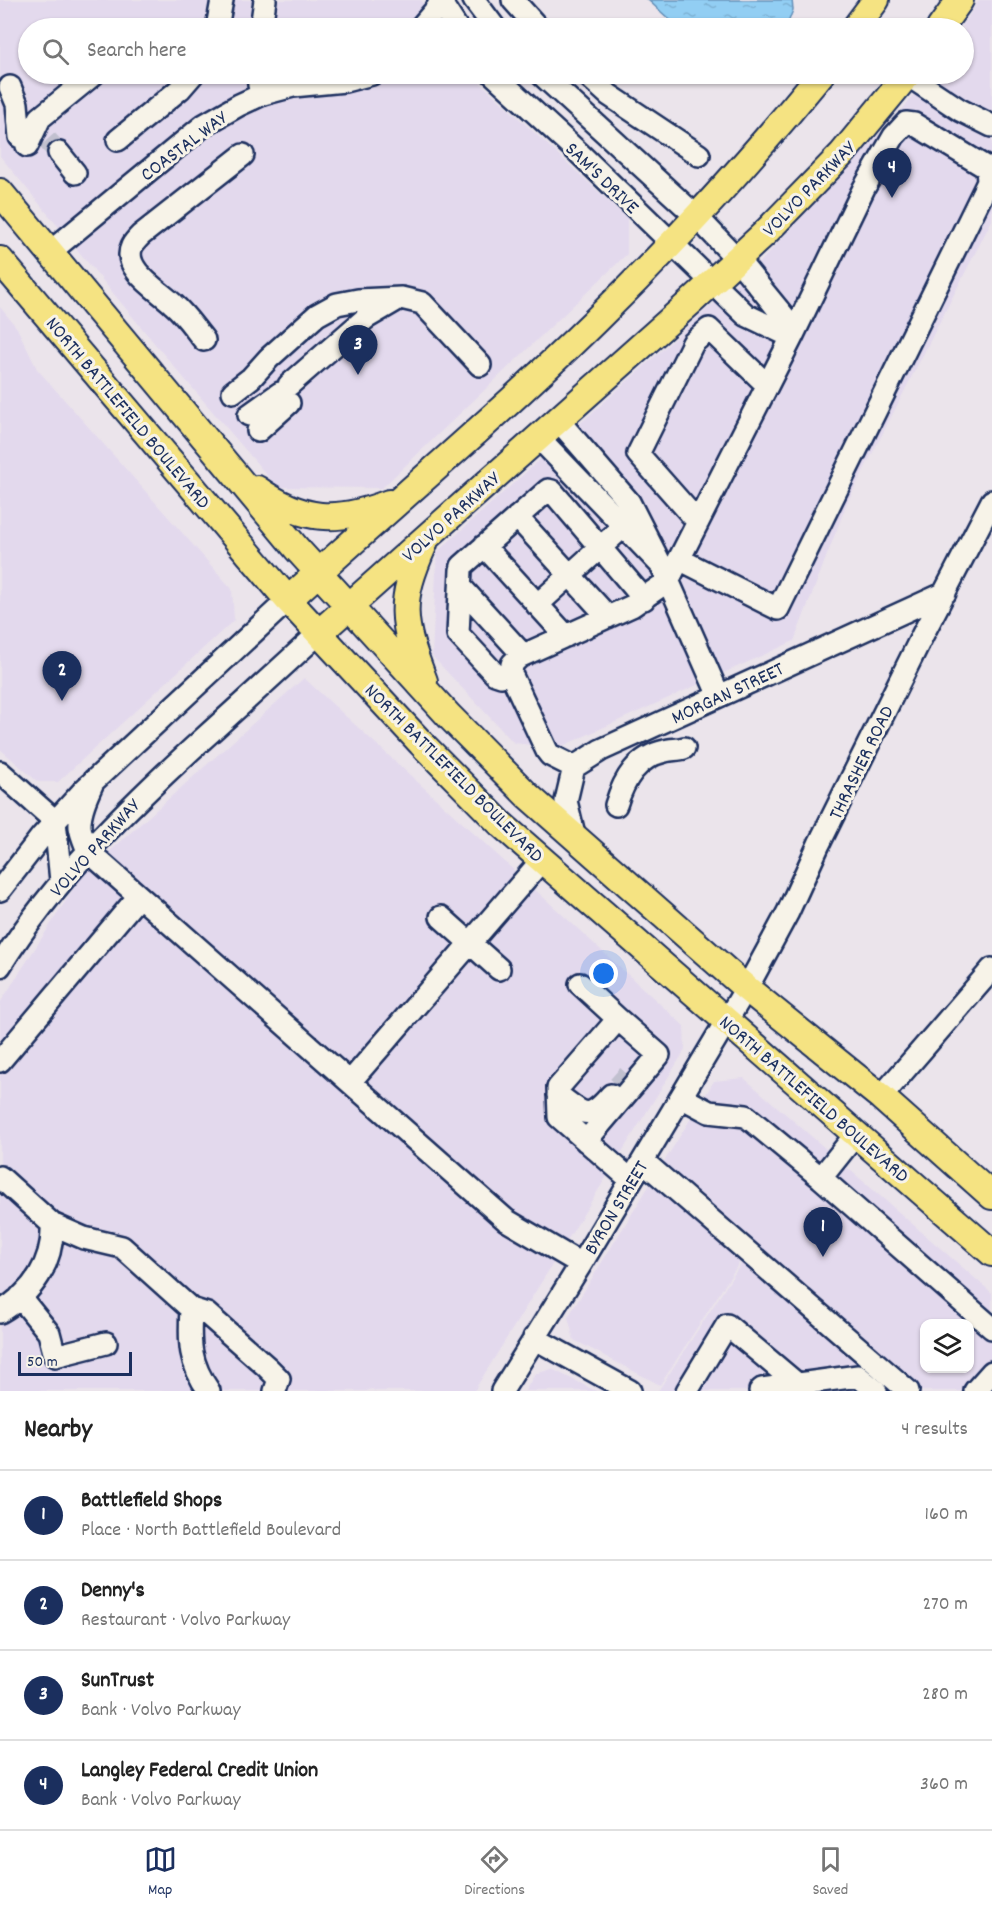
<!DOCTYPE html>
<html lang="en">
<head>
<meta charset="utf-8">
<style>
  :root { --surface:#fff; --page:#f6f6f6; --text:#222; --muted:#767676; --line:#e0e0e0; --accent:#1b2f5e }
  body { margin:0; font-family:Dekko,sans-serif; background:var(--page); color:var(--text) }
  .controls { position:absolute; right:18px; bottom:18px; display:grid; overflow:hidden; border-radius:12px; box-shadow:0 2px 4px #0004 }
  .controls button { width:54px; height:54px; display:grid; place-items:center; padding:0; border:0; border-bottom:2px solid var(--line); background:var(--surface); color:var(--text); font:30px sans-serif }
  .scale { position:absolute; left:18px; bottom:15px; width:114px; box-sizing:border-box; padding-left:6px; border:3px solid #1b2f5e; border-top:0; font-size:16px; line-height:21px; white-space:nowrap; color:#1b2f5e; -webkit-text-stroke:4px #f7f3e8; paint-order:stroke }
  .you { position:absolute; left:604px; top:974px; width:21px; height:21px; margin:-15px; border:4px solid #fff; border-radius:50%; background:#1a73e8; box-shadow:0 0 0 9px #1a73e833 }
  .badge { display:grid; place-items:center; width:39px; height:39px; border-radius:50%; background:var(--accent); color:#fff; font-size:20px; font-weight:700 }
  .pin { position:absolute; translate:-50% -50px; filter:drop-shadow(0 2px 3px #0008) }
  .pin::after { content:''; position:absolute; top:32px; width:21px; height:18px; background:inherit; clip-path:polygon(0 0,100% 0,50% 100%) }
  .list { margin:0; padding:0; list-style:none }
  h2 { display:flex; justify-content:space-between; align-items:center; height:78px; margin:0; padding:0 24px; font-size:26px }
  h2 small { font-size:20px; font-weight:400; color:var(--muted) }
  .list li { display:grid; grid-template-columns:39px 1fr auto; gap:18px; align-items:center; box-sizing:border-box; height:90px; padding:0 24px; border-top:2px solid var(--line) }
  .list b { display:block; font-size:22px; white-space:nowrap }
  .list p { margin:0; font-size:20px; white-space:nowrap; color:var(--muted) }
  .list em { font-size:20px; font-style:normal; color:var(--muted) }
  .icon { flex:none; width:33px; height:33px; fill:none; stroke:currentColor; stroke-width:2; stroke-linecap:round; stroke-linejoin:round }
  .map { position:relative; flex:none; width:992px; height:1391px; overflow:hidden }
  .search { position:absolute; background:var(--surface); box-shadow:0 2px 4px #0004; left:18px; right:18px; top:18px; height:66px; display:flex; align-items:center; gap:15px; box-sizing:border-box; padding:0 21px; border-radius:33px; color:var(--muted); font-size:22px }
  .sheet { height:438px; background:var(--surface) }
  nav { display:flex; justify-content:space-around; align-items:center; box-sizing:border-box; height:84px; border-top:2px solid var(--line); background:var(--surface); font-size:16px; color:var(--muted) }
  nav a { display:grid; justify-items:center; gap:3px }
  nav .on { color:var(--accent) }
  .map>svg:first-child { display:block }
  .built { fill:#e3d9ed; fill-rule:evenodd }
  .water { fill:url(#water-ripples); stroke:#628eb7; stroke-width:1.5 }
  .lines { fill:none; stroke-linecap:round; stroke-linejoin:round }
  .minor-tunnel { stroke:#c1c0cf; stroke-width:21; stroke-dasharray:21 10; stroke-linecap:butt }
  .minor-casing { stroke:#1b2f5e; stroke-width:26 }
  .major-casing { stroke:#1b2f5e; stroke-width:30 }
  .minor { stroke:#f7f3e8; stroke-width:21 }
  .major { stroke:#f5e382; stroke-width:26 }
  .labels { text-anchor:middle; stroke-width:6; stroke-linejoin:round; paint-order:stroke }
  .street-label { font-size:20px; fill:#1b2f5e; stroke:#f7f3e8 }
</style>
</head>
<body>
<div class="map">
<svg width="992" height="1391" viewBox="0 0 992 1391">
  <defs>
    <pattern id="water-ripples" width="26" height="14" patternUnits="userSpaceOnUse" patternTransform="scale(1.5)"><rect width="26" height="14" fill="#92cef3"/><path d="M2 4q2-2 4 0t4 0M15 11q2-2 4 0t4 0" fill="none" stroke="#7db1d3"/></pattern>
  </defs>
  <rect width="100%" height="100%" fill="#ebe4eb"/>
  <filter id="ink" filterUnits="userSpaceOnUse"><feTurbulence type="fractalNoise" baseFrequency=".0167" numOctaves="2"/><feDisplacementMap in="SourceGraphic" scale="12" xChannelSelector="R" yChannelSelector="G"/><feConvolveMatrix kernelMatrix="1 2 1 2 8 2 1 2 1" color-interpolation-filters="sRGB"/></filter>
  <g filter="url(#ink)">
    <path class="built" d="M0,0h421l15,28h-408v46h443l156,144v36l-245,234 -105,-1 -117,-137 -160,-194z
      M979,0h13v220l-145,283 -53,138 -236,107 -44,-5 -82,-87 5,-104 325,-292 141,-151 26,-35h35v-46h-3z
      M0,307l17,21 20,41 195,220 2,31 -176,162h-20l-38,-33z
      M304,678l380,348 1,24 -211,341h-99l-3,-2 -6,2h-366v-388l81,-126z
      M744,1078l248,215v98h-98l-151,-134 -83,128 -86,-45 -6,-23 146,-236zM924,1324h46v44h-46z
      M744,1259l146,132h-232z
      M552,1369l44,22h-71l10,-17z"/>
    <path class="water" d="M648,0h144l1,10 -7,18h-107z"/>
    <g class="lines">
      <path class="minor-tunnel" d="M47,140l12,13
        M618,1086l10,-11"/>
      <defs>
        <path id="minor" d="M439,0l18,28
          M474,0l21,28
          M513,0l25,28
          M217,28l5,-28
          M261,28l4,-28
          M420,28l24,-28
          M258,74l1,11 4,9
          M493,74l86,79 167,162 46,22
          M541,74l156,143 40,42 58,71
          M586,74l23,21 90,60
          M906,74l54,36 32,16
          M10,87l7,17 3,33
          M118,140l62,-51 13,-15
          M27,146l13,-28 54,-44
          M59,153l16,20
          M50,252l154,-127 35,-20 24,-11 30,-8 52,-5 27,-7
          M204,340c-10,-12 -19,-26 -31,-36 -13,-13 -52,-35 -41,-58 2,-4 6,-8 9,-11l102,-80
          M289,385l77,-67 29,-17
          M233,392l18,-14 18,-20 48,-43 20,-11 21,-4 43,-2 21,5 58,62
          M249,415l31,-22
          M258,431l31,-28
          M538,437l123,128 -32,-63 -71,-82
          M517,517l91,100
          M698,522l-60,-68 55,-111 16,-14 58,56
          M484,546l82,90
          M663,569l56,127
          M461,587l62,68
          M537,605l87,-79
          M511,674l-10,2 -6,-2 -37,-40 3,-64 1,-4 86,-76 4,1 92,108
          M574,767l-24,-12 -3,-4 -36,-77 1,-10 7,-7 113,-51 36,-25 124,-244 72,-149 30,-52 12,-13 8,1 73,44 1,14 -210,427 -99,-50
          M0,772l55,49 6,60
          M94,780c-6,13 -15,31 -14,47 1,8 5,16 8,24l418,369 75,44
          M616,805c8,-26 21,-48 49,-54 6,-2 13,-1 19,-3
          M574,834l-8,-33 8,-34 27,-17 344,-157
          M0,890l42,-54 42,-46 204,-190
          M441,917l58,52
          M0,966c55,-88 128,-159 204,-228 39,-35 77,-70 115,-105
          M580,984l38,35 -60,69 1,29 72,63
          M0,1061l139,-165
          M350,1082l192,-222
          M558,1095c25,18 29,28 53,0
          M681,1097l28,15 37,4 75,62 171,150
          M881,1097l111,-128
          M586,1141l73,-86 -41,-36
          M643,1161l265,230
          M0,1177l52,47c2,38 -19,69 -52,88
          M821,1178l35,-44
          M52,1224l32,14 38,9 69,62 16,5 60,53 12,12 -4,12
          M20,1297l29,36 6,23 51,-13
          M191,1309c-2,33 -2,54 18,82
          M534,1338l96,53
          M502,1391l79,-127 173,-289 34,-63 31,-68 104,-210 69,-133
          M687,1391l40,-66 70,59
          M760,1391l2,-2 96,-13 18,15
          M975,1391l17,-19"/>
        <path id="major" d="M855,28l21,-28
          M940,28l20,-28
          M0,192l297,357 152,167 78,79 219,193 135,109 111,99
          M0,260l288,340 133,143 80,81 491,429
          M257,489c46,33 80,34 132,14
          M424,544c-26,59 -23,77 0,137
          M288,600c102,-93 208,-182 306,-278 81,-79 156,-161 227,-248
          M319,633l375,-334 70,-65 78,-80 66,-80"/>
      </defs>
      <use href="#minor" class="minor-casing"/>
      <use href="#major" class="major-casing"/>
      <use href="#minor" class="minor"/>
      <use href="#major" class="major"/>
    </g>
  </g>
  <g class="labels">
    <g class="street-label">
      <text transform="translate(183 145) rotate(-37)" y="7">COASTAL WAY</text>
      <text transform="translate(603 177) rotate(44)" y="7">SAM'S DRIVE</text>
      <text transform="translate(808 188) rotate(-46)" y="7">VOLVO PARKWAY</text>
      <text transform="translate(129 412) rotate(50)" y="7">NORTH BATTLEFIELD BOULEVARD</text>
      <text transform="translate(450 516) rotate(-42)" y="7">VOLVO PARKWAY</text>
      <text transform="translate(727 692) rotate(-25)" y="7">MORGAN STREET</text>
      <text transform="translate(860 762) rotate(-64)" y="7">THRASHER ROAD</text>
      <text transform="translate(455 772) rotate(45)" y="7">NORTH BATTLEFIELD BOULEVARD</text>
      <text transform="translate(94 847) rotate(-48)" y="7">VOLVO PARKWAY</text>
      <text transform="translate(815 1098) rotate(41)" y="7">NORTH BATTLEFIELD BOULEVARD</text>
      <text transform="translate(615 1207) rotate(-59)" y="7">BYRON STREET</text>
    </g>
  </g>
</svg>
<div class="controls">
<button><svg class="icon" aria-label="layers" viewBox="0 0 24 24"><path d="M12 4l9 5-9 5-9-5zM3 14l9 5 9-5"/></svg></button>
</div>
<div class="scale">50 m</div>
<div class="you"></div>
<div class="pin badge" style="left:823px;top:1257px">1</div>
<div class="pin badge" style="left:62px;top:701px">2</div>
<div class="pin badge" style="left:358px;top:375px">3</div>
<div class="pin badge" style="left:892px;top:198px">4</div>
<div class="search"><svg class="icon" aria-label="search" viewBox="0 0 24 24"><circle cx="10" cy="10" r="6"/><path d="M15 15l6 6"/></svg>Search here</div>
</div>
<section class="sheet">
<h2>Nearby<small>4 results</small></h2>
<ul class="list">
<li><span class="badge">1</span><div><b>Battlefield Shops</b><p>Place · North Battlefield Boulevard</p></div><em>160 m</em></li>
<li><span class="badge">2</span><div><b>Denny's</b><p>Restaurant · Volvo Parkway</p></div><em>270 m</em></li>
<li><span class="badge">3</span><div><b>SunTrust</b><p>Bank · Volvo Parkway</p></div><em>280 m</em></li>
<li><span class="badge">4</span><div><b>Langley Federal Credit Union</b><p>Bank · Volvo Parkway</p></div><em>360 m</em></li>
</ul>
</section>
<nav>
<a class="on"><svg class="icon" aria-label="map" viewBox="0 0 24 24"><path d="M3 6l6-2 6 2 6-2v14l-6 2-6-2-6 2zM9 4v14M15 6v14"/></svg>Map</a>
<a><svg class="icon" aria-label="directions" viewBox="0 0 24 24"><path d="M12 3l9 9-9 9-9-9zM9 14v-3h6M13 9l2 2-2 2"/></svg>Directions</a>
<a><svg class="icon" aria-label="saved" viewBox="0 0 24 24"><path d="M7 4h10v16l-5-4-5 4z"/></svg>Saved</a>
</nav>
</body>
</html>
